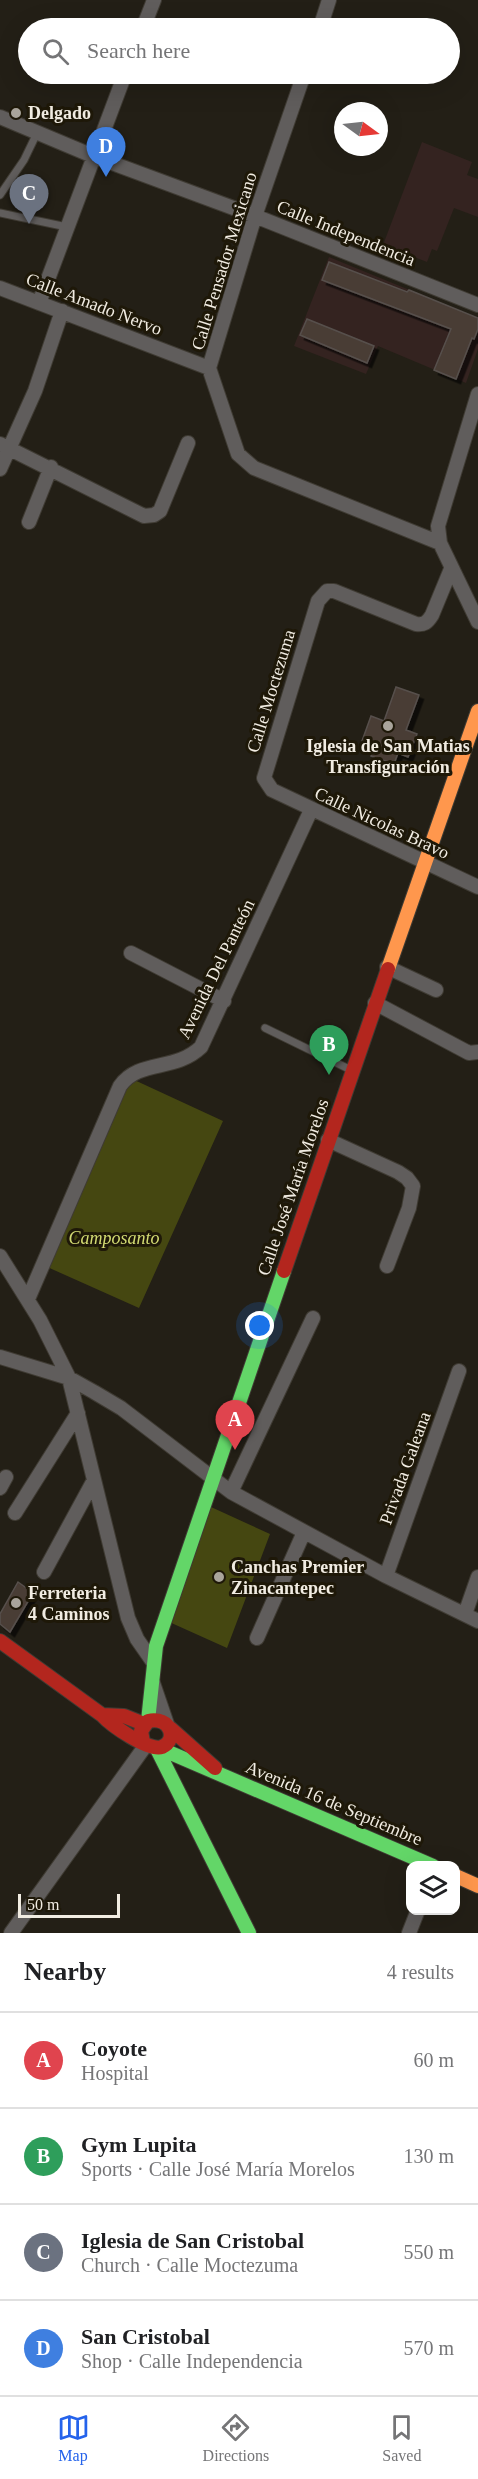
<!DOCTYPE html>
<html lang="en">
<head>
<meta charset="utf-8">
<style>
  :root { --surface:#fff; --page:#f6f6f6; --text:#202124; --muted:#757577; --line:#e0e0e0; --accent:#2563eb }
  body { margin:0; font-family:Georgia,serif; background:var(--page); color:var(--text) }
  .controls { position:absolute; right:18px; bottom:18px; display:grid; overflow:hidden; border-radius:12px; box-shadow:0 6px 24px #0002 }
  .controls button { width:54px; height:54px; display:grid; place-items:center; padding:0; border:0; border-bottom:2px solid var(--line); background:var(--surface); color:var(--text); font:30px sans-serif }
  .compass { position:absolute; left:334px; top:102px; width:54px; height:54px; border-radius:50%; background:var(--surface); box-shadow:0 6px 24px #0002; rotate:105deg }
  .scale { position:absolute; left:18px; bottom:15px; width:102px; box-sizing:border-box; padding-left:6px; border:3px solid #f1ece2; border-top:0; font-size:16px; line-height:21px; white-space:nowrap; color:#f1ece2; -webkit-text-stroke:4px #1e1808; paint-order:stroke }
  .you { position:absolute; left:260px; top:1326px; width:21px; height:21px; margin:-15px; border:4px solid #fff; border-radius:50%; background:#1a73e8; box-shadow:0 0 0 9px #1a73e833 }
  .badge { display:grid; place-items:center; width:39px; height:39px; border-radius:50%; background:var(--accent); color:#fff; font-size:20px; font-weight:700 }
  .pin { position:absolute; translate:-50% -50px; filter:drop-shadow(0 2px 3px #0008) }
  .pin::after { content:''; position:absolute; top:32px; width:21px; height:18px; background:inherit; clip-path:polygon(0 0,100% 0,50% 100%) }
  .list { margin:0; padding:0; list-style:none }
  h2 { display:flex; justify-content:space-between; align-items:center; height:78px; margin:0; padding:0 24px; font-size:26px }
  h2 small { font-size:20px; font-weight:400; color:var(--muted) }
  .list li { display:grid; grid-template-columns:39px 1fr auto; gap:18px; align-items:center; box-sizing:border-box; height:96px; padding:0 24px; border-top:2px solid var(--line) }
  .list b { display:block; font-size:22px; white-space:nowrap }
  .list p { margin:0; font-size:20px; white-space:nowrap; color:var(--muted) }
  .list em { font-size:20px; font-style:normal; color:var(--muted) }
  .icon { flex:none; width:33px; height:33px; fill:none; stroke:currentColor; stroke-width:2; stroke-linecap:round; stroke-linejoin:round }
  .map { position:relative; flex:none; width:478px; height:1933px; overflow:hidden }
  .search { position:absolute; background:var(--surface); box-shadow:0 6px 24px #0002; left:18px; right:18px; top:18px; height:66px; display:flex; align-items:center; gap:15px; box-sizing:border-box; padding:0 21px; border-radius:33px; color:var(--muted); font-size:22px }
  .sheet { height:462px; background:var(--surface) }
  nav { display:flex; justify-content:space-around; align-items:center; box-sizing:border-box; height:84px; border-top:2px solid var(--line); background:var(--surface); font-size:16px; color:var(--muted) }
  nav a { display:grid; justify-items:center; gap:3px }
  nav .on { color:var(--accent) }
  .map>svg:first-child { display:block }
  .education { fill:#342320 }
  .green { fill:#454711 }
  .building { fill:#493c36; stroke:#57504c; stroke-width:1.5; filter:url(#shadow) }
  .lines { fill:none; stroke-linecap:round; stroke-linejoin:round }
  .lane-casing { stroke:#3f3b33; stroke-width:9 }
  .street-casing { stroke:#3f3b33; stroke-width:16 }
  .fast-casing { stroke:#3f3b33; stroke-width:16 }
  .slow-casing { stroke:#3f3b33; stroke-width:16 }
  .jam-casing { stroke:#3f3b33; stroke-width:16 }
  .lane { stroke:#605d5c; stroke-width:7 }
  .street { stroke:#605d5c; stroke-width:14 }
  .fast { stroke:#63d668; stroke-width:14 }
  .slow { stroke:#ff974d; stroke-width:14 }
  .jam { stroke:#b3261e; stroke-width:14 }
  .poi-dot { fill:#a9a49b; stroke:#1e1808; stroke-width:2 }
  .labels { text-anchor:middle; stroke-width:6; stroke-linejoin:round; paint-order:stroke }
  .poi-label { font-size:18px; font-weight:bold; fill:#f1ece2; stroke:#1e1808; text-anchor:start }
  .street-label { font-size:18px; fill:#f1ece2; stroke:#1e1808 }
  .park-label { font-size:18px; font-style:italic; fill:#d3db73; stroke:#1e1808 }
</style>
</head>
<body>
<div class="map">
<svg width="478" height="1933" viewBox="0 0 478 1933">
  <defs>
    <filter id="shadow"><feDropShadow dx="4.5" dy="4.5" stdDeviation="0" flood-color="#0009"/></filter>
  </defs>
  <rect width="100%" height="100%" fill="#231f16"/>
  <path class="education" d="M422,142l50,20 -5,13 11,4v38l-24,-9 -17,43 -5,-2 -5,13 -44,-17z
    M329,257l149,61v31l-12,34 -88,-37 -12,28 -72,-28z"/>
  <path class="green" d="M130,1078l93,43 -84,187 -94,-42z
    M211,1507l59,27 -43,114 -60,-27z"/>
  <path class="building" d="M329,262l78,30 2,-2 69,28v11l-4,10 -2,-1 -16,41 -22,-9 17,-41 -129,-49z
    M307,319l67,27 -7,17 -67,-28z
    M396,687l23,8 -13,35 11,4 -9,23 -10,-4 -4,11 -23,-8 4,-11 -13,-4 9,-25 13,5z
    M18,1582l15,11 -23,39 -10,-8v-10z"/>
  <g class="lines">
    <defs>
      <path id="lane" d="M0,195l24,-35 13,-27
        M0,213l67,14
        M265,1028l86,42"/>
      <path id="street" d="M143,28l11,-28
        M320,28l9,-28
        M304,74l-49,142 -46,152 29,86 16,14 186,75
        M0,117l93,39 162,60 223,89
        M0,288l209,80
        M39,303l86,-229
        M478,394l-40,132 2,17 38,79
        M0,444l144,72 10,-1 6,-4 28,-68
        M0,469l35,-78 27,-80
        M29,522l22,-55
        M451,569l-19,46c-5,8 -8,10 -16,9l-82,-33h-7l-9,10 -54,177 8,12 206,97
        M131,953l93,48
        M387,967l49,23
        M375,1003l94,50 9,-1
        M328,1140l70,32 9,6 6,8 -4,22 -22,58
        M0,1256l40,64 29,58 59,240 9,21 16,23
        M28,1299l92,-213c19,-27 55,-14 81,-39l110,-237
        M0,1357l69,21 25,14 27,16 110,84 155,84 92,45
        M0,1488l6,-11
        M231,1492l82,-174
        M15,1513l63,-100
        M44,1572l50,-92
        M386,1576l73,-205
        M465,1614l13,-37
        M257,1638l47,-106
        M153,1683l14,41
        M11,1933l135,-188
        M409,1933l9,-23"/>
      <path id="fast" d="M148,1721l8,-75 128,-375
        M159,1748l274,118
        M157,1749l92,184"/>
      <path id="slow" d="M388,969l90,-258
        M456,1876l22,10"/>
      <path id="jam" d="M284,1271l104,-302
        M0,1641l102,74c9,10 47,37 60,32 16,-7 9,-31 -14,-26l-7,10 2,11
        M102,1715l22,1 20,8
        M170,1728l45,40"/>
    </defs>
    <use href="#lane" class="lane-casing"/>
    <use href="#street" class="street-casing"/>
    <use href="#fast" class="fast-casing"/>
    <use href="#slow" class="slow-casing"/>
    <use href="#jam" class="jam-casing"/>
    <use href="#lane" class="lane"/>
    <use href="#street" class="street"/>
    <use href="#fast" class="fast"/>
    <use href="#slow" class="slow"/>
    <use href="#jam" class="jam"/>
  </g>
  <g class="poi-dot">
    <circle cx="16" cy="113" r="6"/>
    <circle cx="388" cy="726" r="6"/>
    <circle cx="219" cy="1577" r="6"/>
    <circle cx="16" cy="1603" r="6"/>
  </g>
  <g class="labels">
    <g class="poi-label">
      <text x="28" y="119">Delgado</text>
      <text x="388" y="752" text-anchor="middle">Iglesia de San Matias<tspan x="388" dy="21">Transfiguración</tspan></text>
      <text x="231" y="1573">Canchas Premier<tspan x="231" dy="21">Zinacantepec</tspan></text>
      <text x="28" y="1599">Ferreteria<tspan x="28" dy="21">4 Caminos</tspan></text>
    </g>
    <g class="street-label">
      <text transform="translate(346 233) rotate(22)" y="6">Calle Independencia</text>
      <text transform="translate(224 261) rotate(-73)" y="6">Calle Pensador Mexicano</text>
      <text transform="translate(94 304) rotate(21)" y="6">Calle Amado Nervo</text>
      <text transform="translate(271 691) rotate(-73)" y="6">Calle Moctezuma</text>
      <text transform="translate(382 823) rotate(25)" y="6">Calle Nicolas Bravo</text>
      <text transform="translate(216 969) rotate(-64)" y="6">Avenida Del Panteón</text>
      <text transform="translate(293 1187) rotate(-71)" y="6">Calle José María Morelos</text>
      <text transform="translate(405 1468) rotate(-70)" y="6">Privada Galeana</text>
      <text transform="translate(334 1803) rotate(23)" y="6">Avenida 16 de Septiembre</text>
    </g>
    <g class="park-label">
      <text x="114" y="1244">Camposanto</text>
    </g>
  </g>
</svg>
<div class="controls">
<button><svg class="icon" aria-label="layers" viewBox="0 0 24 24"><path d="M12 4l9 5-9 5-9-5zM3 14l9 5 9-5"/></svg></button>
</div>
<svg class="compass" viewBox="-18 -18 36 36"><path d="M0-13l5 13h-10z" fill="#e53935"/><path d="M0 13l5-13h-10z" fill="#757577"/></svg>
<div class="scale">50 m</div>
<div class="you"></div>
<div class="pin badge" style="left:235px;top:1450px;background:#e0444e">A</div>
<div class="pin badge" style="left:329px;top:1075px;background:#2e9e5b">B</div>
<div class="pin badge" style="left:29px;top:224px;background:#6b7280">C</div>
<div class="pin badge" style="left:106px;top:177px;background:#3f7fe0">D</div>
<div class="search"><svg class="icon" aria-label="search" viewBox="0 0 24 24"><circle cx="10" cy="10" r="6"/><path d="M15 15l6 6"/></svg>Search here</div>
</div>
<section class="sheet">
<h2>Nearby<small>4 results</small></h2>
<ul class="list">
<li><span class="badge" style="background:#e0444e">A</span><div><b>Coyote</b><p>Hospital</p></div><em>60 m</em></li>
<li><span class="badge" style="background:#2e9e5b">B</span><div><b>Gym Lupita</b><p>Sports · Calle José María Morelos</p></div><em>130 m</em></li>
<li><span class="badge" style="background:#6b7280">C</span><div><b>Iglesia de San Cristobal</b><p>Church · Calle Moctezuma</p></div><em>550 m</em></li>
<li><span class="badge" style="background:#3f7fe0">D</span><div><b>San Cristobal</b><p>Shop · Calle Independencia</p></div><em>570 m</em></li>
</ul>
</section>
<nav>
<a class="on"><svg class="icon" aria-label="map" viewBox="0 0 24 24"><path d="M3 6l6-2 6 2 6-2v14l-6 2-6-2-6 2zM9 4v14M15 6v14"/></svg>Map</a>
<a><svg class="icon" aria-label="directions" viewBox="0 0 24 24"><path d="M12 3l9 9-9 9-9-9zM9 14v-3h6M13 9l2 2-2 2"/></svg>Directions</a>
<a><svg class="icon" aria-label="saved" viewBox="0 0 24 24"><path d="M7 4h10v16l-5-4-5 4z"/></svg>Saved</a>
</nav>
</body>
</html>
